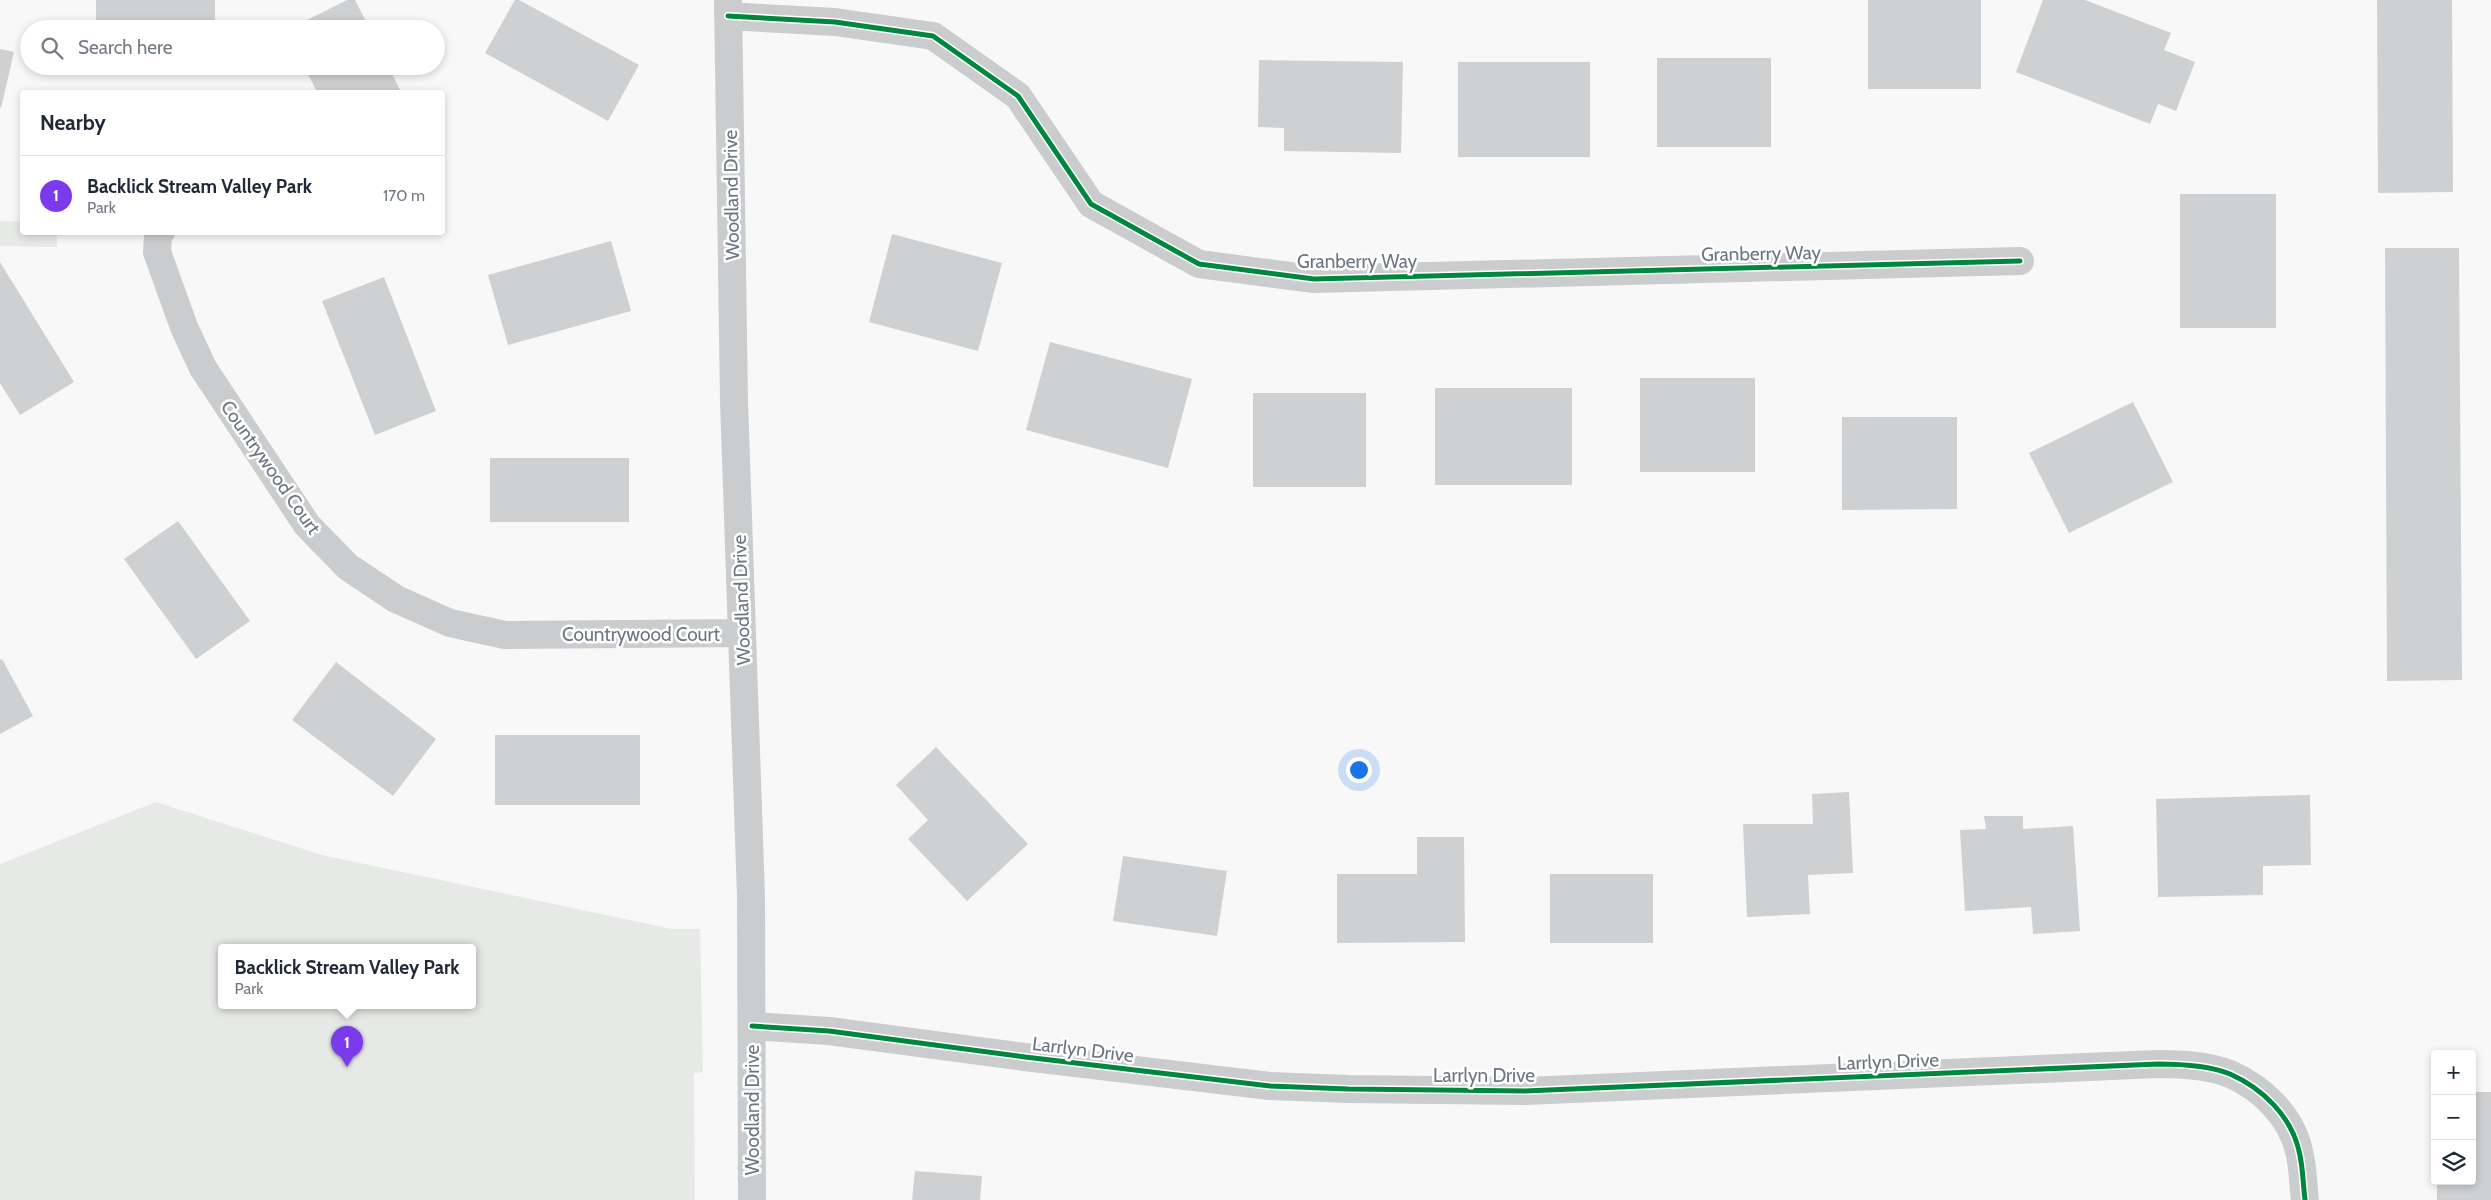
<!DOCTYPE html>
<html lang="en">
<head>
<meta charset="utf-8">
<style>
  :root { --surface:#fff; --page:#f2f2f3; --text:#1f2937; --muted:#747a83; --line:#e0e1e3; --accent:#7c3aed }
  body { margin:0; font-family:Cabin,sans-serif; background:var(--page); color:var(--text) }
  .controls { position:absolute; right:15px; bottom:15px; display:grid; overflow:hidden; border-radius:5px; box-shadow:0 2px 8px #0003 }
  .controls button { width:45px; height:45px; display:grid; place-items:center; padding:0; border:0; border-bottom:1px solid var(--line); background:var(--surface); color:var(--text); font:25px sans-serif }
  .you { position:absolute; left:1358px; top:769px; width:18px; height:18px; margin:-12px; border:4px solid #fff; border-radius:50%; background:#1a73e8; box-shadow:0 0 0 8px #1a73e833 }
  .badge { display:grid; place-items:center; width:32px; height:32px; border-radius:50%; background:var(--accent); color:#fff; font-size:16px; font-weight:700 }
  .pin { position:absolute; translate:-50% -41px; filter:drop-shadow(0 1px 2px #0008) }
  .pin::after { content:''; position:absolute; top:26px; width:18px; height:15px; background:inherit; clip-path:polygon(0 0,100% 0,50% 100%) }
  .popup { position:absolute; left:218px; top:944px; width:258px; height:65px; box-sizing:border-box; display:grid; place-content:center; border-radius:5px; background:var(--surface); filter:drop-shadow(0 1px 4px #0005); font-size:16px; white-space:nowrap; color:var(--muted) }
  .popup b { font-size:19px; color:var(--text) }
  .popup::after { content:''; position:absolute; left:50%; top:100%; margin-left:-10px; border:10px solid transparent; border-top-color:var(--surface) }
  .list { margin:0; padding:0; list-style:none }
  h2 { display:flex; justify-content:space-between; align-items:center; height:65px; margin:0; padding:0 20px; font-size:21px }
  h2 small { font-size:16px; font-weight:400; color:var(--muted) }
  .list li { display:grid; grid-template-columns:32px 1fr auto; gap:15px; align-items:center; box-sizing:border-box; height:80px; padding:0 20px; border-top:1px solid var(--line) }
  .list b { display:block; font-size:19px; white-space:nowrap }
  .list p { margin:0; font-size:16px; white-space:nowrap; color:var(--muted) }
  .list em { font-size:16px; font-style:normal; color:var(--muted) }
  .icon { flex:none; width:28px; height:28px; fill:none; stroke:currentColor; stroke-width:2; stroke-linecap:round; stroke-linejoin:round }
  .map { position:relative; flex:none; width:2491px; height:1200px; overflow:hidden }
  .search { position:absolute; background:var(--surface); box-shadow:0 2px 8px #0003; left:20px; top:20px; width:425px; height:55px; display:flex; align-items:center; gap:12px; box-sizing:border-box; padding:0 18px; border-radius:28px; color:var(--muted); font-size:19px }
  .panel { position:absolute; background:var(--surface); box-shadow:0 2px 8px #0003; left:20px; top:90px; width:425px; height:145px; border-radius:5px }
  .map>svg:first-child { display:block }
  .green { fill:#e6e9e6; fill-rule:evenodd }
  .building { fill:#cfd0d1 }
  .lines { fill:none; stroke-linecap:round; stroke-linejoin:round }
  .minor { stroke:#cbccce; stroke-width:28 }
  .cycleway-casing { stroke:#fff; stroke-width:8 }
  .cycleway { stroke:#00873e; stroke-width:5 }
  .labels { text-anchor:middle; stroke-width:5; stroke-linejoin:round; paint-order:stroke }
  .street-label { font-size:19px; fill:#6b7685; stroke:#fff }
</style>
</head>
<body>
<div class="map">
<svg width="2491" height="1200" viewBox="0 0 2491 1200">
  <rect width="100%" height="100%" fill="#f8f8f8"/>
  <path class="green" d="M0,221l22,1v10l35,1v14l-57,-1z
    M156,802l166,53 350,74h28l3,143 -9,1 1,127h-695v-336zM222,948h250v58h-250z"/>
  <path class="building" d="M96,0h119v29h-119z
    M347,0h8l15,29h-81z
    M515,0h4l120,65 -31,56 -123,-68z
    M1868,0h113v89h-113z
    M2043,0h42l86,33 -7,17 31,12 -19,49 -18,-7 -8,20 -134,-52z
    M2377,0h75l1,192 -75,1z
    M0,49l14,3 -13,56 -1,-1z
    M1657,58h114v89h-114z
    M1259,60l144,2 -2,91 -117,-2v-23l-26,-1z
    M1458,62h132v95h-132z
    M304,66h84l13,26h-84z
    M2180,194h96v134h-96z
    M892,234l110,29 -24,88 -109,-29z
    M611,241l20,70 -123,34 -20,-70z
    M2385,248h74l3,432 -75,1z
    M0,262l74,120 -54,33 -20,-32z
    M384,277l52,134 -61,24 -53,-134z
    M1050,342l142,37 -24,89 -142,-38z
    M1640,378h115v94h-115z
    M1435,388h137v97h-137z
    M1253,393h113v94h-113z
    M2133,402l40,80 -104,51 -40,-80z
    M1842,417h115v92l-115,1z
    M490,458h139v64h-139z
    M178,521l72,100 -54,38 -72,-100z
    M2,659l31,57 -33,18v-74z
    M336,662l100,77 -43,57 -101,-76z
    M495,735h145v70h-145z
    M936,747l92,97 -61,57 -59,-62 20,-19 -32,-35z
    M1849,792l4,81 -45,2 2,39 -63,3 -4,-93h70l-1,-30z
    M2310,795l1,70 -48,1v29l-105,2 -2,-98z
    M1984,816h39v13l50,-3 7,105 -47,3 -2,-27 -66,4 -5,-81 26,-1z
    M1417,837h47l1,105 -128,1v-69h80z
    M1123,856l104,15 -10,65 -104,-15z
    M1550,874h103v69h-103z
    M2472,1092h19v108h-54v-19h35z
    M915,1171l67,5 -2,24h-68z"/>
  <g class="lines">
    <path class="minor" d="M728,0l6,401 17,495 1,304
      M728,16l107,6 98,14 85,60 73,108 108,60 115,15 706,-18
      M161,232l-3,4 -1,16 27,75 19,41 104,157 41,42 48,32 54,24 55,12 237,-2
      M752,1026l77,5 196,26 245,29 78,3 177,2 633,-27c23,0 50,1 72,10 32,14 61,42 69,77 4,15 4,33 6,49"/>
    <defs>
      <path id="cycleway" d="M728,16l107,6 98,14 85,60 73,108 108,60 115,15 706,-18
        M752,1026l77,5 196,26 245,29 78,3 177,2 633,-27c23,0 50,1 72,10 32,14 61,42 69,77 4,15 4,33 6,49"/>
    </defs>
    <use href="#cycleway" class="cycleway-casing"/>
    <use href="#cycleway" class="cycleway"/>
  </g>
  <g class="labels">
    <g class="street-label">
      <text transform="translate(731 195) rotate(-91)" y="7">Woodland Drive</text>
      <text transform="translate(1761 253) rotate(-1)" y="7">Granberry Way</text>
      <text x="1357" y="268">Granberry Way</text>
      <text transform="translate(271 467) rotate(55)" y="7">Countrywood Court</text>
      <text transform="translate(741 600) rotate(-92)" y="7">Woodland Drive</text>
      <text x="641" y="641">Countrywood Court</text>
      <text transform="translate(1083 1049) rotate(7)" y="7">Larrlyn Drive</text>
      <text transform="translate(1888 1061) rotate(-2)" y="7">Larrlyn Drive</text>
      <text x="1484" y="1082">Larrlyn Drive</text>
      <text transform="translate(752 1110) rotate(-90)" y="7">Woodland Drive</text>
    </g>
  </g>
</svg>
<div class="controls">
<button>+</button>
<button>−</button>
<button><svg class="icon" aria-label="layers" viewBox="0 0 24 24"><path d="M12 4l9 5-9 5-9-5zM3 14l9 5 9-5"/></svg></button>
</div>
<div class="you"></div>
<div class="pin badge" style="left:347px;top:1067px">1</div>
<div class="popup"><b>Backlick Stream Valley Park</b>Park</div>
<div class="search"><svg class="icon" aria-label="search" viewBox="0 0 24 24"><circle cx="10" cy="10" r="6"/><path d="M15 15l6 6"/></svg>Search here</div>
<section class="panel">
<h2>Nearby<small></small></h2>
<ul class="list">
<li><span class="badge">1</span><div><b>Backlick Stream Valley Park</b><p>Park</p></div><em>170 m</em></li>
</ul>
</section>
</div>
</body>
</html>
